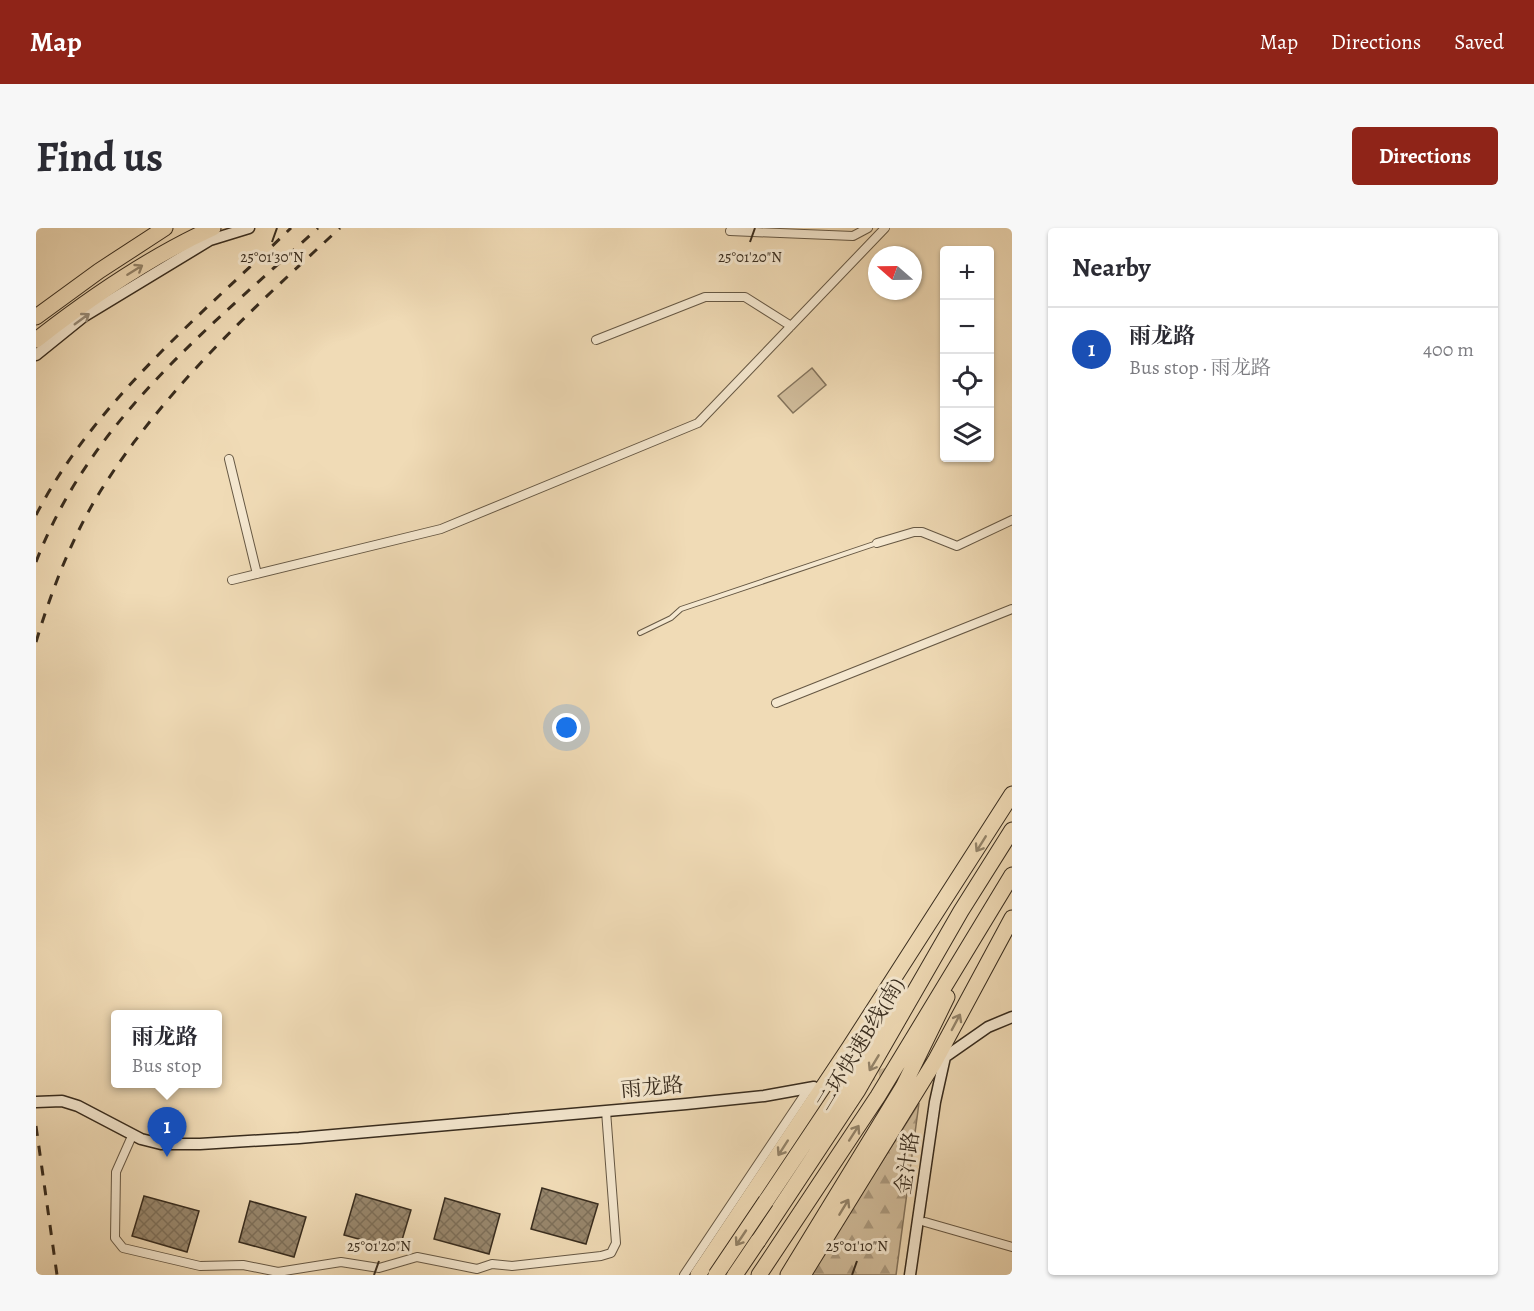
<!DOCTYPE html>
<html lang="en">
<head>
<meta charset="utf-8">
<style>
  :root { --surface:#fff; --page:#f7f7f7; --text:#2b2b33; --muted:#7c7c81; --line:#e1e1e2; --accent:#8f2418 }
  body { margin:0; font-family:Alegreya,"Noto Serif SC",serif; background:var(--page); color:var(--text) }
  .controls { position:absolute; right:18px; top:18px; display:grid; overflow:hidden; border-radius:6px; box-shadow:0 2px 4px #0004 }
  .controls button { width:54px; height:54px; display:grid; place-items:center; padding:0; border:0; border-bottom:2px solid var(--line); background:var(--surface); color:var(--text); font:30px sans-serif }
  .compass { position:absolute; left:832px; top:18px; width:54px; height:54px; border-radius:50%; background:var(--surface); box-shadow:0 2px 4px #0004; rotate:290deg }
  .you { position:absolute; left:531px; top:500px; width:21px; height:21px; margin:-15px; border:4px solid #fff; border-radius:50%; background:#1a73e8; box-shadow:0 0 0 9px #1a73e833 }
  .badge { display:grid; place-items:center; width:39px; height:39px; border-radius:50%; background:var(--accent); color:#fff; font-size:20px; font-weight:700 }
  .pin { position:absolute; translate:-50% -50px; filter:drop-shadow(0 2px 3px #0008) }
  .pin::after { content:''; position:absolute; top:32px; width:21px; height:18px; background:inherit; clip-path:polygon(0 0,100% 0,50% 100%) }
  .popup { position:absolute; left:75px; top:782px; width:111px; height:78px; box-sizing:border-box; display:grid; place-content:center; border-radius:6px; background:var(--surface); filter:drop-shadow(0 2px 4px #0005); font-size:20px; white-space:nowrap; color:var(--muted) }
  .popup b { font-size:22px; color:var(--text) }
  .popup::after { content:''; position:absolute; left:50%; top:100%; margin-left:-12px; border:12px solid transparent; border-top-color:var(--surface) }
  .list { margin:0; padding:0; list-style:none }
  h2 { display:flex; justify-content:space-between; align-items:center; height:78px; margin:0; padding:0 24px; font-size:26px }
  h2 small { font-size:20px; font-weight:400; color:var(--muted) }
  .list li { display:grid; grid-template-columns:39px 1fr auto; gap:18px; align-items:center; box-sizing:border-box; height:84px; padding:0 24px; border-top:2px solid var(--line) }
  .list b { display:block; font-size:22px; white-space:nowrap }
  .list p { margin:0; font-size:20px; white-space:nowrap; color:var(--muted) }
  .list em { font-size:20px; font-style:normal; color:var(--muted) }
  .icon { flex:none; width:33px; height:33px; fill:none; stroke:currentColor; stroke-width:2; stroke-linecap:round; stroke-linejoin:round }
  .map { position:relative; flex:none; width:976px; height:1047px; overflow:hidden; border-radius:6px }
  header { display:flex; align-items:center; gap:36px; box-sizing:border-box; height:84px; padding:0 30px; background:var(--accent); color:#fff }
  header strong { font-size:28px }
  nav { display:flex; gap:33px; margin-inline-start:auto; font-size:21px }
  .intro { display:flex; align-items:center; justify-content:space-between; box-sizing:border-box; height:144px; padding:0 36px }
  h1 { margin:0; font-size:42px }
  .button { padding:15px 27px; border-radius:6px; background:var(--accent); color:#fff; font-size:21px; font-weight:700 }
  main { display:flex; gap:36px; padding:0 36px }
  aside { flex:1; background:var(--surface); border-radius:6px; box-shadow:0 2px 4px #0004 }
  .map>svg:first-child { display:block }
  .green { fill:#d1bd9c; stroke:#84745d; stroke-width:1.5 }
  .forest { fill:url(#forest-firs); stroke:#84745d; stroke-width:1.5 }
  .building { fill:url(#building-cross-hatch); stroke:#382c1e; stroke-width:1.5 }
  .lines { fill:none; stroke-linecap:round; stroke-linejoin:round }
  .secondary-tunnel { stroke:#cbb898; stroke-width:10; stroke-dasharray:10 5; stroke-linecap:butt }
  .lane-casing { stroke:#665844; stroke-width:6 }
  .street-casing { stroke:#665844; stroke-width:10 }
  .secondary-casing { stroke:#382c1e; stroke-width:13 }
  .highway-casing { stroke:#382c1e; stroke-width:17 }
  .lane { stroke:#f5e8d0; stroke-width:4 }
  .street { stroke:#f5e8d0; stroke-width:8 }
  .secondary { stroke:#f5e8d0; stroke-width:10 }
  .highway { stroke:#f0dbb6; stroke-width:15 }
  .rail { stroke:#382c1e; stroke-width:3; stroke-dasharray:10 10; stroke-linecap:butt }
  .highway-bridge-casing { stroke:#382c1e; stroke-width:17; stroke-linecap:butt }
  .highway-bridge { stroke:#f0dbb6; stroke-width:15 }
  .oneway { stroke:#94846a }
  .oneway2 { stroke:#968a77 }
  .ticks { fill:none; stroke:#382c1e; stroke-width:2 }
  .labels { text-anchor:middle; stroke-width:6; stroke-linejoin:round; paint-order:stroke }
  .street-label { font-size:21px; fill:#382c1e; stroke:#f5e8d0 }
  .ticks-label { font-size:15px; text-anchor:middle; fill:#382c1e; stroke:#f5e8d0; stroke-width:6; stroke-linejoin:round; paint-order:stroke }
</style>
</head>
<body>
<header>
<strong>Map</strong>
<nav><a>Map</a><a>Directions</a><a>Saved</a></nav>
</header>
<div class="intro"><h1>Find us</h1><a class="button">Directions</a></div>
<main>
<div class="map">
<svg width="976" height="1047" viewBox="0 0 976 1047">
  <defs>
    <pattern id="forest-firs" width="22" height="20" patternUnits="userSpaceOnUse" patternTransform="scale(1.5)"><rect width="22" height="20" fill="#d1bd9c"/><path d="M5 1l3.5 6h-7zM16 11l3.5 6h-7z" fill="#ab9a7f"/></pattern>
    <pattern id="building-cross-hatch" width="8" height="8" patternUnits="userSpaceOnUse" patternTransform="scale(1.5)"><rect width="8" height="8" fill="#98876d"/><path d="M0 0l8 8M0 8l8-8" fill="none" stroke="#7d6f59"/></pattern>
  </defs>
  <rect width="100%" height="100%" fill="#f0dbb6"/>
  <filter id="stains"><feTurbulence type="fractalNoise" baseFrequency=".00333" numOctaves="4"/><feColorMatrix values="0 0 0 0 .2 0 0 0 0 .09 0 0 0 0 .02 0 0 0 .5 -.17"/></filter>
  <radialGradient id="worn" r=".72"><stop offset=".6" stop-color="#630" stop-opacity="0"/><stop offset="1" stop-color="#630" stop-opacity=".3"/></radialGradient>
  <path class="green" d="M776,140l14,17 -33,28 -15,-17z"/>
  <path class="forest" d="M883,875l-23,172h-86z"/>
  <path class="building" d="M506,960l56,16 -12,40 -55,-15z
    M320,966l55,16 -12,40 -55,-15z
    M108,968l55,15 -12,41 -55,-16z
    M409,970l55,16 -11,40 -55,-15z
    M214,973l56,16 -12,40 -55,-15z"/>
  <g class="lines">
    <path class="secondary-tunnel" d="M784,858l76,-15"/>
    <defs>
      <path id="lane" d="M604,405l31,-15 10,-9 196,-66"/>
      <path id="street" d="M694,3l123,5 15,-8
        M560,112l109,-43h40l46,29
        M193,231l28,115
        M841,315l37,-11h8l35,14 55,-26
        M196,352l209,-51 257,-106 187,-195
        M740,475l236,-94
        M96,908l-16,36 -1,66 8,10 77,18 43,-1 35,7 63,-10 38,6 38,-11 60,12 15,-5 20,2 89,-10 10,-3 5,-10 -10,-132
        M889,994l87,25
        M648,1047l125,-187"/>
      <path id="secondary" d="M0,127l47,-38 127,-77 39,-12
        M905,831l4,-2 43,-30 24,-10
        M0,874l26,-1 16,5 63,33 20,5h39l99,-6 387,-34 78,-8 50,-9
        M874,1047l25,-173 10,-45"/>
      <path id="highway" d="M0,89l63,-46 66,-43
        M0,112c55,-43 113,-83 177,-112
        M730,973l136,-203
        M722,1013l100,-151 103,-179 51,-81
        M662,1047l151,-227 163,-254
        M723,1047l119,-179 134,-221
        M752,1047l115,-188 44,-90
        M767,1047l132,-214 77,-143"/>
    </defs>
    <use href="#lane" class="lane-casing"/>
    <use href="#street" class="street-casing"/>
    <use href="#secondary" class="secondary-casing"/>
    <use href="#highway" class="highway-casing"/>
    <use href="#lane" class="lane"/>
    <use href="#street" class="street"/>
    <use href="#secondary" class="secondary"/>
    <use href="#highway" class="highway"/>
    <path class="rail" d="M0,287c59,-114 164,-199 255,-287
      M0,334c55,-143 172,-233 282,-334
      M0,414c16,-53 37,-108 67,-155 63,-99 151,-180 237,-259
      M0,898l21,149"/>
    <defs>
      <path id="highway-bridge" d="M680,1047l50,-74
        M699,1047l23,-34"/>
    </defs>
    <use href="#highway-bridge" class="highway-bridge-casing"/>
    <use href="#highway-bridge" class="highway-bridge"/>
  </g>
  <defs><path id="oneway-shaft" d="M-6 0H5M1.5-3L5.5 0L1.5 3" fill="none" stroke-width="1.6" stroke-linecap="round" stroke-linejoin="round" transform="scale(1.5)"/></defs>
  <g class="oneway">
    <use href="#oneway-shaft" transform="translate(99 42) rotate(-32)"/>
    <use href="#oneway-shaft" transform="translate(945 616) rotate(122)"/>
    <use href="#oneway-shaft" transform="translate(920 794) rotate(-62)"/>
    <use href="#oneway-shaft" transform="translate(838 835) rotate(121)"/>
    <use href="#oneway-shaft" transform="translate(818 905) rotate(-57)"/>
    <use href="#oneway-shaft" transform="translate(747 920) rotate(123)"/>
    <use href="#oneway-shaft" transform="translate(808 979) rotate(-59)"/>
    <use href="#oneway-shaft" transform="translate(705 1010) rotate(124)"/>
  </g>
  <use class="oneway2" href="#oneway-shaft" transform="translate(46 91) rotate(-36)"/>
  <path class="ticks" d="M236,14l5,-14M714,14l5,-14M338,1047l5,-14M816,1047l5,-14"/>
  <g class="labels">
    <g class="street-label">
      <text transform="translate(824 816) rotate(-59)" y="7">二环快速B线(南)</text>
      <text transform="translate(616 859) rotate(-5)" y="7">雨龙路</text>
      <text transform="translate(871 935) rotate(-82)" y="7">金汁路</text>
    </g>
  </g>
  <g class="ticks-label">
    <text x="236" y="34">25°01'30"N</text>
    <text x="714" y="34">25°01'20"N</text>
    <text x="343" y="1023">25°01'20"N</text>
    <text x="821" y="1023">25°01'10"N</text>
  </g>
  <rect width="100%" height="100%" filter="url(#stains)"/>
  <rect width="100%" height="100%" fill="url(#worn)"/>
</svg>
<div class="controls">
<button>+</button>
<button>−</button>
<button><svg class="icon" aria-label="locate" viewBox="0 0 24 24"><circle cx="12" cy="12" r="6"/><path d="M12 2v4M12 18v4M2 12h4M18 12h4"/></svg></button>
<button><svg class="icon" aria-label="layers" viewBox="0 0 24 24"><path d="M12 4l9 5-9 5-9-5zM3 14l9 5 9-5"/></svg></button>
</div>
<svg class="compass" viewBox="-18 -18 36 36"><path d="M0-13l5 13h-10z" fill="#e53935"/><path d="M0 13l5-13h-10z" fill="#7c7c81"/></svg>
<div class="you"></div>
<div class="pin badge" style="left:131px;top:929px;background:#1a4fb4">1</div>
<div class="popup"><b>雨龙路</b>Bus stop</div>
</div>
<aside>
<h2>Nearby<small></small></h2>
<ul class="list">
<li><span class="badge" style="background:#1a4fb4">1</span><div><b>雨龙路</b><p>Bus stop · 雨龙路</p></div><em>400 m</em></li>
</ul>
</aside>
</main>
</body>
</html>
